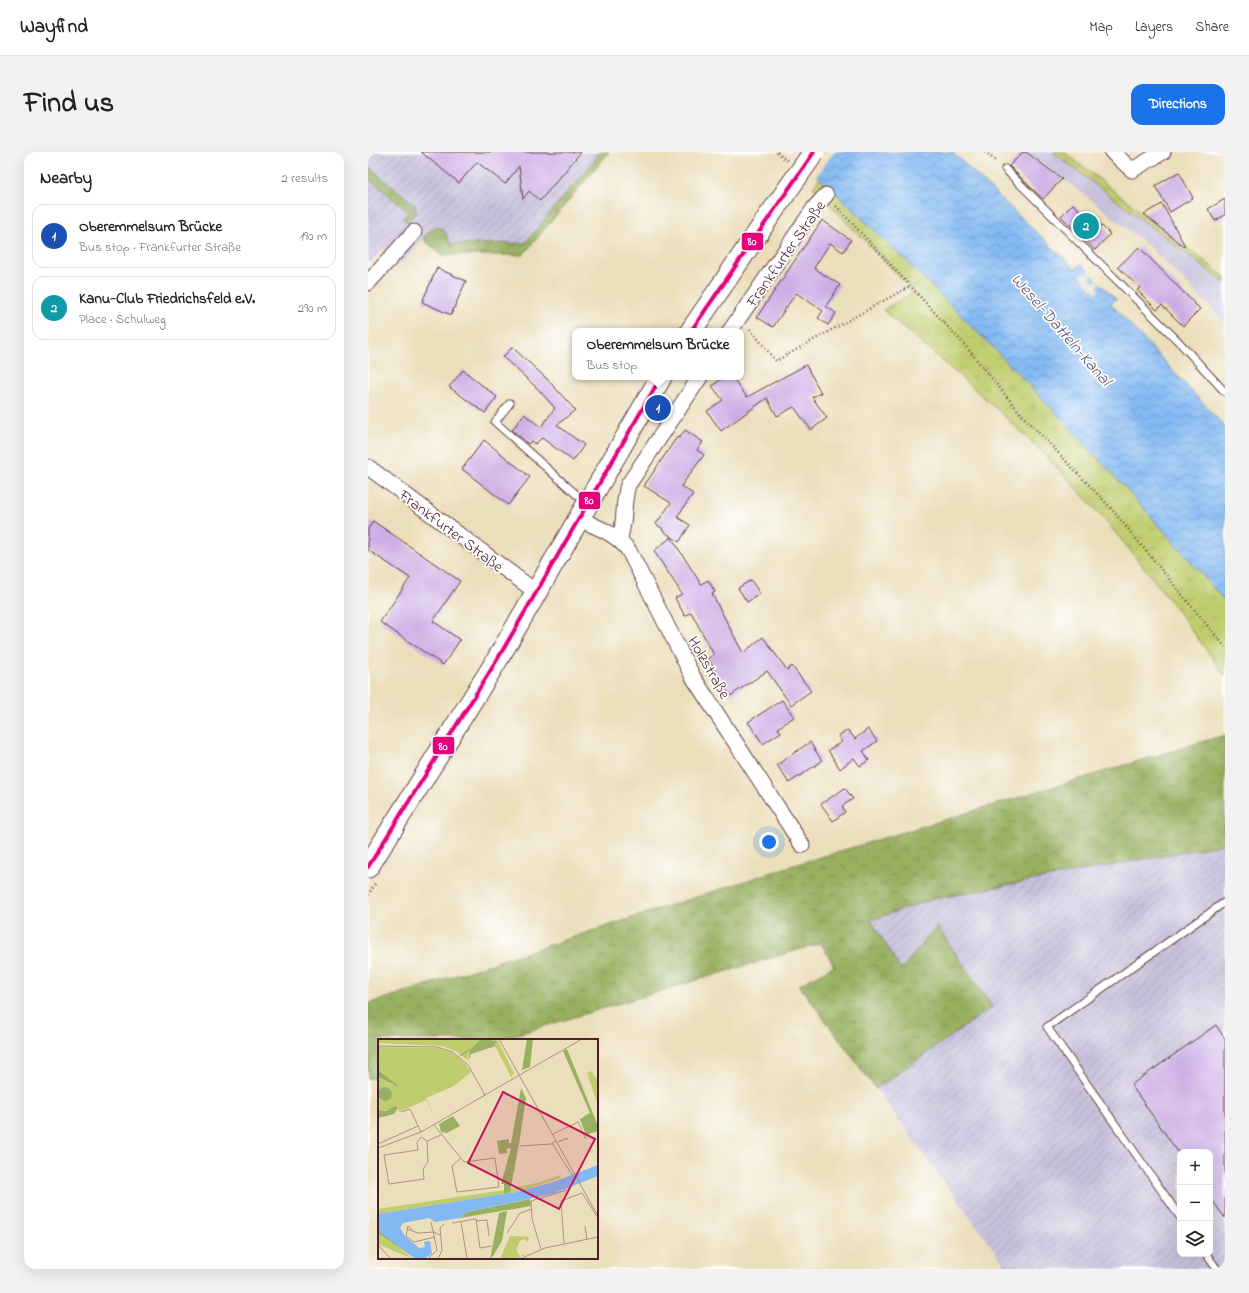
<!DOCTYPE html>
<html lang="en">
<head>
<meta charset="utf-8">
<style>
  :root { --surface:#fff; --page:#f2f2f2; --text:#222; --muted:#767676; --line:#e0e0e0; --accent:#1a73e8 }
  body { margin:0; font-family:"Indie Flower",sans-serif; background:var(--page); color:var(--text) }
  .controls { position:absolute; right:12px; bottom:12px; display:grid; overflow:hidden; border-radius:8px; box-shadow:0 4px 16px #0002 }
  .controls button { width:36px; height:36px; display:grid; place-items:center; padding:0; border:0; border-bottom:1px solid var(--line); background:var(--surface); color:var(--text); font:20px sans-serif }
  .you { position:absolute; left:401px; top:690px; width:14px; height:14px; margin:-10px; border:3px solid #fff; border-radius:50%; background:#1a73e8; box-shadow:0 0 0 6px #1a73e833 }
  .badge { display:grid; place-items:center; width:26px; height:26px; border-radius:50%; background:var(--accent); color:#fff; font-size:13px; font-weight:700 }
  .pin { position:absolute; translate:-50% -50%; border:2px solid #fff; box-shadow:0 1px 4px #0006 }
  .popup { position:absolute; left:204px; top:176px; width:172px; height:52px; box-sizing:border-box; display:grid; place-content:center; border-radius:8px; background:var(--surface); filter:drop-shadow(0 1px 3px #0005); font-size:13px; white-space:nowrap; color:var(--muted) }
  .popup b { font-size:15px; color:var(--text) }
  .popup::after { content:''; position:absolute; left:50%; top:100%; margin-left:-8px; border:8px solid transparent; border-top-color:var(--surface) }
  .list { margin:0; padding:0; list-style:none }
  h2 { display:flex; justify-content:space-between; align-items:center; height:52px; margin:0; padding:0 16px; font-size:17px }
  h2 small { font-size:13px; font-weight:400; color:var(--muted) }
  .list li { display:grid; grid-template-columns:26px 1fr auto; gap:12px; align-items:center; box-sizing:border-box; height:64px; margin:0 8px 8px; padding:0 8px; border:1px solid var(--line); border-radius:12px }
  .list b { display:block; font-size:15px; white-space:nowrap }
  .list p { margin:0; font-size:13px; white-space:nowrap; color:var(--muted) }
  .list em { font-size:13px; font-style:normal; color:var(--muted) }
  .icon { flex:none; width:22px; height:22px; fill:none; stroke:currentColor; stroke-width:2; stroke-linecap:round; stroke-linejoin:round }
  .map { position:relative; flex:none; width:857px; height:1117px; overflow:hidden; border-radius:12px }
  header { display:flex; align-items:center; gap:24px; box-sizing:border-box; height:56px; padding:0 20px; background:var(--surface); border-bottom:1px solid var(--line) }
  header strong { font-size:19px }
  nav { display:flex; gap:22px; margin-inline-start:auto; font-size:14px }
  .intro { display:flex; align-items:center; justify-content:space-between; box-sizing:border-box; height:96px; padding:0 24px }
  h1 { margin:0; font-size:28px }
  .button { padding:10px 18px; border-radius:12px; background:var(--accent); color:#fff; font-size:14px; font-weight:700 }
  main { display:flex; gap:24px; padding:0 24px }
  aside { flex:1; background:var(--surface); border-radius:12px; box-shadow:0 4px 16px #0002 }
  .map>svg:first-child { display:block }
  .industrial { fill:url(#industrial-furrows); fill-rule:evenodd }
  .railway { fill:#c6c0da }
  .grass { fill:url(#grass-tufts); stroke:#85764c }
  .forest { fill:url(#forest-crowns); stroke:#716846 }
  .water { fill:url(#water-waves); stroke:#666c8e }
  .pier { fill:#ebdeba }
  .building { fill:#ccaee5 }
  .lines { fill:none; stroke-linecap:round; stroke-linejoin:round }
  .service-casing { stroke:#623c40; stroke-width:9 }
  .minor-casing { stroke:#623c40; stroke-width:17 }
  .secondary-casing { stroke:#623c40; stroke-width:23 }
  .path { stroke:#623c40; stroke-width:2.5; stroke-dasharray:1 3; stroke-linecap:butt }
  .service { stroke:#fff; stroke-width:7 }
  .minor { stroke:#fff; stroke-width:15 }
  .secondary { stroke:#fff; stroke-width:21 }
  .secondary-bridge-casing { stroke:#623c40; stroke-width:23; stroke-linecap:butt }
  .secondary-bridge { stroke:#fff; stroke-width:21 }
  .bus-1-casing { stroke:#fff; stroke-width:7 }
  .bus-1 { stroke:#e5007d; stroke-width:4 }
  .labels { text-anchor:middle; stroke-width:3.5; stroke-linejoin:round; paint-order:stroke }
  .street-label { font-size:16px; fill:#4a1f2b; stroke:#fff }
  .water-label { font-size:17px; font-style:italic; fill:#5e5571; stroke:#fff }
  .inset-road { fill:none; stroke:#ab9281; stroke-width:1 }
  .view { fill:#c2185b; fill-opacity:0.15; stroke:#c2185b; stroke-width:2 }
  .inset-edge { fill:none; stroke:#4a1f2b; stroke-width:2 }
  .line-badge { stroke:#fff; stroke-width:1.5 }
  .badge-label { font-size:11px; text-anchor:middle; font-weight:bold; fill:#fff }
</style>
</head>
<body>
<header>
<strong>Wayfind</strong>
<nav><a>Map</a><a>Layers</a><a>Share</a></nav>
</header>
<div class="intro"><h1>Find us</h1><a class="button">Directions</a></div>
<main>
<aside>
<h2>Nearby<small>2 results</small></h2>
<ul class="list">
<li><span class="badge" style="background:#1a4fb4">1</span><div><b>Oberemmelsum Brücke</b><p>Bus stop · Frankfurter Straße</p></div><em>190 m</em></li>
<li><span class="badge" style="background:#0f9aa8">2</span><div><b>Kanu-Club Friedrichsfeld e.V.</b><p>Place · Schulweg</p></div><em>290 m</em></li>
</ul>
</aside>
<div class="map">
<svg width="857" height="1117" viewBox="0 0 857 1117">
  <defs>
    <pattern id="industrial-furrows" width="10" height="10" patternUnits="userSpaceOnUse"><rect width="10" height="10" fill="#c6c0da"/><path d="M-1 1l2-2M0 10L10 0M9 11l2-2" fill="none" stroke="#aca5bb"/></pattern>
    <pattern id="grass-tufts" width="24" height="20" patternUnits="userSpaceOnUse"><rect width="24" height="20" fill="#c0cd6e"/><path d="M3 7l-1-3M5 7V3M7 7l1-3M15 17l-1-3M17 17v-4M19 17l1-3" fill="none" stroke="#a6b05f"/></pattern>
    <pattern id="forest-crowns" width="20" height="18" patternUnits="userSpaceOnUse"><rect width="20" height="18" fill="#98b061"/><path d="M2 6a3 3 0 1 1 6 0M12 15a3 3 0 1 1 6 0" fill="none" stroke="#7e8f50"/></pattern>
    <pattern id="water-waves" width="16" height="10" patternUnits="userSpaceOnUse"><rect width="16" height="10" fill="#83b9f2"/><path d="M0 5q4-4 8 0t8 0" fill="none" stroke="#6d96c4"/></pattern>
  </defs>
  <rect width="100%" height="100%" fill="#fff"/>
  <filter id="ink" filterUnits="userSpaceOnUse"><feTurbulence type="fractalNoise" baseFrequency=".025" numOctaves="2"/><feDisplacementMap in="SourceGraphic" scale="8" xChannelSelector="R" yChannelSelector="G"/><feConvolveMatrix kernelMatrix="1 2 1 2 8 2 1 2 1" color-interpolation-filters="sRGB"/></filter>
  <filter id="wash" filterUnits="userSpaceOnUse"><feTurbulence type="fractalNoise" baseFrequency=".012" numOctaves="4" result="noise"/><feDisplacementMap in="SourceGraphic" scale="16" xChannelSelector="R" yChannelSelector="G"/><feGaussianBlur stdDeviation="0.9" result="paint"/><feColorMatrix in="noise" values="0 0 0 0 0 0 0 0 0 0 0 0 0 0 0 0 0 1.4 0 .05"/><feComposite in="paint" operator="in"/></filter>
  <g filter="url(#wash)">
    <rect width="100%" height="100%" fill="#ebdeba"/>
    <path class="industrial" d="M0,0h233l-76,91 -75,1 -20,-14 -29,34 -18,-15 -12,13 -3,-2v-82l41,34 6,-7 -47,-39z
      M857,692v425h-217l-132,-180 116,-82 -55,-81 -36,44 -30,-50 62,-21zM812,1000h30v102h-30z"/>
    <path class="railway" d="M659,0h26l172,131v39l-73,-73 -59,-48z"/>
    <path class="grass" d="M685,0h11l161,125v6z
      M452,26c81,78 163,155 240,238 57,60 111,122 165,185v75c-66,-94 -140,-187 -226,-265 -38,-35 -78,-68 -116,-101l31,-18 -101,-105z"/>
    <path class="forest" d="M233,0h8l-86,103h-81l-19,-16c14,-18 21,-14 27,5l75,-1z
      M0,14l47,39 1,8 -9,9 -4,-3 6,-7 -41,-34z
      M857,583v109l-292,55 -62,21 30,50 36,-44 55,81 -116,82 -77,-104 35,-19 -13,-23 -323,97h-119v36l-11,3v-75l423,-138z"/>
    <path class="water" d="M423,0h161l123,117 6,-5 35,35 -5,5 114,123v174c-102,-119 -208,-232 -320,-341 -38,-37 -75,-73 -114,-108z"/>
    <path class="pier" d="M423,0h43l-18,25 -26,-23z
      M715,120l3,2 2,-2 4,3 -3,3 5,5 3,-3 3,3 -3,4 3,2 -4,4 -16,-17z"/>
    <g id="blocks">
      <path class="building" d="M53,0h160l-41,49 -11,-10 -6,8 -4,-33 -14,18 -28,-22 -18,21z
        M655,0h3l36,27 -19,20 -34,-33z
        M811,20l14,26 -23,14 -15,-26z
        M857,47v16l-10,6 -7,-12z
        M705,52l15,14 3,-3 19,19 -15,16 -34,-34z
        M794,52l23,42 -1,1 -40,-33z
        M454,68l29,20 -8,12 -13,-9 -16,25 26,17 -14,21 10,7 -8,12 -10,-7 5,-7 -27,-18 -23,34 -16,-10z
        M771,95l61,62 -17,17 -21,-21 -5,5 -20,-20 3,-2 -22,-21z
        M69,116l29,13 -15,34 -29,-13z
        M144,195l36,33 27,30 -18,15 27,20 -11,16 -31,-23 -7,6 -4,-3 -3,3 -16,-14 12,-16 17,13 14,-19 -17,-19 -35,-32z
        M438,213l15,28 -9,4 15,21 -16,12 -17,-23 -17,9 -10,-18 -46,33 -14,-20 16,-11 -11,-14 12,-9h8l15,20z
        M95,218l34,27 -12,16 -36,-26z
        M317,278l18,12 -6,8 7,5 -23,31 12,8 -16,23 13,8 -11,17 -17,-12 1,-1 -7,-5 15,-21 -27,-17 33,-49 2,1z
        M116,288l46,37 -22,28 -46,-36z
        M5,369l87,60 -27,40 27,19 -17,25 -63,-43 30,-44 -42,-28v-21z
        M303,385l30,47 7,-4 7,12 -3,2 31,59 20,-16 24,33 5,-4 19,25 -20,14 -24,-34 -37,25 -22,-38 6,-3 -23,-43 -6,4 -10,-18 7,-4 -28,-43z
        M383,428l9,14 -13,8 -9,-14z
        M414,548l12,17 -16,11 3,4 -18,12 -15,-22z
        M500,577l9,12 -14,10 6,9 -9,6 -6,-8 -14,11 -12,-19 14,-8 -4,-6 10,-6 7,9z
        M442,590l12,19 -33,22 -12,-18z
        M477,636l8,11 -11,7 3,6 -12,9 -12,-17z
        M848,873l9,14v179l-15,-21v-45h-32l-47,-67z"/>
    </g>
  </g>
  <g filter="url(#ink)">
    <use href="#blocks" fill-opacity="0" stroke="#623c40" stroke-width="1"/>
    <g class="lines">
      <defs>
        <path id="service" d="M637,17l174,173 46,50
          M142,251l-15,19 82,73 10,7
          M812,1065l-133,-190 178,-125
          M838,1102l11,15"/>
        <path id="minor" d="M744,0l20,18 31,-18
          M0,131l46,-51
          M362,179l85,-124 11,-12
          M0,315l168,125
          M211,367c18,8 38,15 50,32l64,126 109,168
          M251,388c7,-16 3,-36 9,-55l72,-108"/>
        <path id="secondary" d="M323,179l79,-116
          M0,715l129,-207 164,-283"/>
      </defs>
      <use href="#service" class="service-casing"/>
      <use href="#minor" class="minor-casing"/>
      <use href="#secondary" class="secondary-casing"/>
      <path class="path" d="M409,0l10,9
        M617,0l12,10
        M468,54l126,136 59,72 89,93 115,140
        M382,177l26,32 134,-75
        M0,743l7,-11"/>
      <use href="#service" class="service"/>
      <use href="#minor" class="minor"/>
      <use href="#secondary" class="secondary"/>
      <defs>
        <path id="secondary-bridge" d="M402,63l44,-63"/>
      </defs>
      <use href="#secondary-bridge" class="secondary-bridge-casing"/>
      <use href="#secondary-bridge" class="secondary-bridge"/>
      <defs>
        <path id="bus-1" d="M323,179l123,-179
          M0,715l129,-207 164,-283"/>
      </defs>
      <use href="#bus-1" class="bus-1-casing"/>
      <use href="#bus-1" class="bus-1"/>
    </g>
  </g>
  <g class="labels">
    <g class="street-label">
      <text transform="translate(417 101) rotate(-55)" y="6">Frankfurter Straße</text>
      <text transform="translate(84 378) rotate(37)" y="6">Frankfurter Straße</text>
      <text transform="translate(342 515) rotate(60)" y="6">Holzstraße</text>
    </g>
    <g class="water-label">
      <text transform="translate(694 177) rotate(49)" y="6">Wesel-Datteln-Kanal</text>
    </g>
  </g>
  <g transform="translate(10 887)">
    <rect width="220" height="220" fill="#ebdeba"/>
    <path d="M0,0h103l-12,13 -2,8 -11,-9 -14,-5 -64,-3zM120,2l16,32 -3,4 -17,-33zM0,8l60,1 15,5 10,8 8,11 -17,14 -28,12 9,21 -9,-19 -27,12 -1,-4 -18,3 -2,-16 2,6 12,-7 -6,-8 -8,6v-15l18,10 -18,-17zM214,32l3,7 3,-2v29l-11,-32zM195,135l-56,18 -139,22v-5l126,-19v3l6,-1 1,-4 26,-5 23,-8 1,3zM0,194l14,9 21,17 -35,-15z" fill="#c0cd6e"/>
    <path d="M103,0l17,2 -4,3 2,2 -25,8 -3,8 2,-12zM149,0h6l-3,28 -8,3zM189,10l31,77v5l-12,4 -6,-16 10,-6 -27,-62zM0,31l19,15 1,2 -20,-10zM0 55a7 7 0 1 1 14 0a7 7 0 1 1-14 0ZM143,49l5,10 -7,46 -9,48 -6,2v-10h-3l10,-36 -5,1 2,4 -9,1 -2,-13 12,-2v4h2zM17,67l3,2 -4,6 -16,4v-8l8,1zM75,77l7,10 -13,7 -6,-1 -2,-8zM152,160l1,7 -71,12 7,-6zM129,172l-5,30 -9,15 -3,3 9,-46zM0,192l13,8 25,20 -38,-26z" fill="#98b061"/>
    <path d="M132,197l19,1 -1,5 -4,-3 -4,2 -4,9 4,6 9,-3 -13,6h-16z" fill="#c0cd6e"/>
    <path d="M220,126v11l-46,18 -85,18 -7,6 -25,4 -6,-4 -26,5 -3,5 5,8 14,12 6,-1 -1,-5 6,-1 2,13 -8,5h-8l-38,-28v-17l139,-22 39,-11z" fill="#83b9f2"/>
    <path class="inset-road" d="M121,0l99,177M0,7l59,1 16,5 15,13 17,30M82,17l10,-7M23,73l9,-3 11,23M56,86l30,37 31,-4 4,29 -42,5 -5,-26 8,-7M175,95l25,-12 8,17M49,102l1,21 -5,7 1,10 -35,5 -5,-29 34,-5 -1,-8 4,-5 6,4 14,-6M180,103l9,-4 1,2M174,104l20,32M0,105l40,-18M142,107l31,-2 5,-3M0,109l43,-16 161,-93M98,182l11,-1 2,16M83,183l6,37M74,184l24,-4 4,29 12,-2M207,187l2,14M29,190l11,4 16,-1 6,3M35,191l-5,-4 -2,10 8,6 21,-5M129,194l13,-20 12,-4M186,204l-3,-42 21,-8 16,25M0,206l13,14M163,210l-9,-30 -1,-18 36,-11M50,220l9,-9 -6,-28M60,220l4,-9 -2,-22 4,-4M142,220l25,-11 53,-11"/>
    <path class="view" d="M125,53l92,47 -36,70 -91,-46z"/>
    <rect width="220" height="220" class="inset-edge"/>
  </g>
  <g class="line-badge">
    <rect x="373" y="80" width="23" height="19" rx="4" fill="#e5007d"/>
    <rect x="210" y="339" width="23" height="19" rx="4" fill="#e5007d"/>
    <rect x="64" y="584" width="23" height="19" rx="4" fill="#e5007d"/>
  </g>
  <g class="badge-label">
    <text x="384" y="93">80</text>
    <text x="221" y="352">80</text>
    <text x="75" y="598">80</text>
  </g>
</svg>
<div class="controls">
<button>+</button>
<button>−</button>
<button><svg class="icon" aria-label="layers" viewBox="0 0 24 24"><path d="M12 4l9 5-9 5-9-5zM3 14l9 5 9-5"/></svg></button>
</div>
<div class="you"></div>
<div class="pin badge" style="left:290px;top:256px;background:#1a4fb4">1</div>
<div class="popup"><b>Oberemmelsum Brücke</b>Bus stop</div>
<div class="pin badge" style="left:718px;top:74px;background:#0f9aa8">2</div>
</div>
</main>
</body>
</html>
